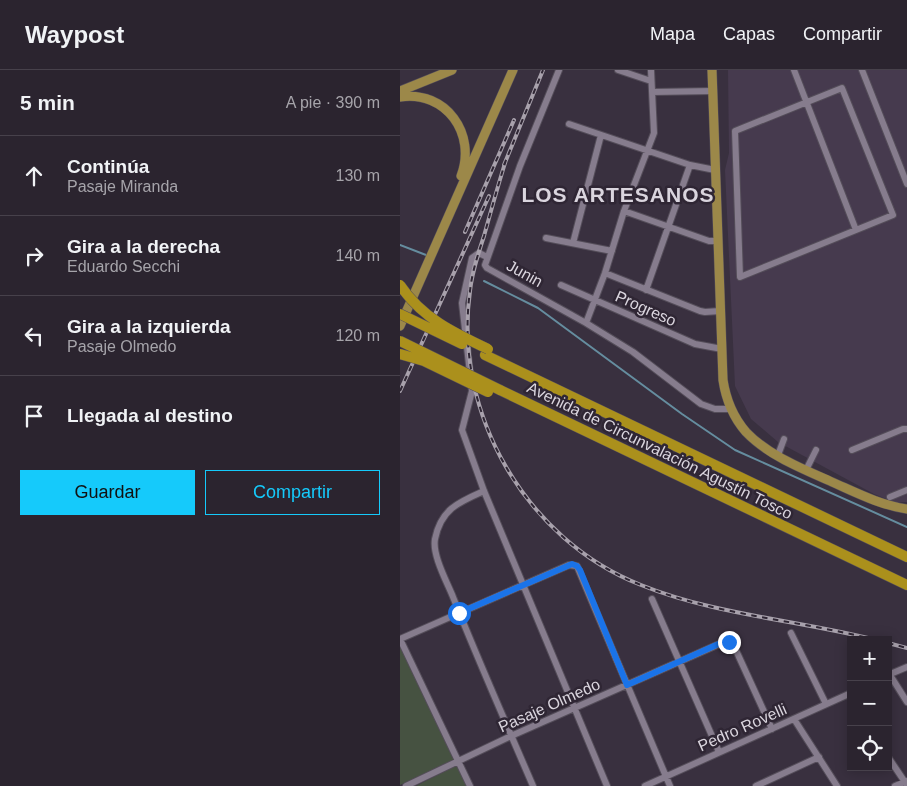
<!DOCTYPE html>
<html lang="es">
<head>
<meta charset="utf-8">
<style>
  :root { --surface:#2b242f; --page:#37303b; --text:#f1f3f6; --muted:#a6a4aa; --line:#47414b; --accent:#15cafb }
  body { margin:0; font-family:Helvetica,sans-serif; background:var(--page); color:var(--text) }
  .controls { position:absolute; right:15px; bottom:15px; display:grid; overflow:hidden; border-radius:0px; box-shadow:0 2px 12px #0003 }
  .controls button { width:45px; height:45px; display:grid; place-items:center; padding:0; border:0; border-bottom:1px solid var(--line); background:var(--surface); color:var(--text); font:25px sans-serif }
  .stop { position:absolute; width:15px; height:15px; margin:-11px; border:4px solid #1a73e8; border-radius:50%; background:#fff }
  .stop.end { background:#1a73e8; border-color:#fff; box-shadow:0 1px 5px #0008 }
  .list { margin:0; padding:0; list-style:none }
  h2 { display:flex; justify-content:space-between; align-items:center; height:65px; margin:0; padding:0 20px; font-size:21px }
  h2 small { font-size:16px; font-weight:400; color:var(--muted) }
  .list li { display:grid; grid-template-columns:32px 1fr auto; gap:15px; align-items:center; box-sizing:border-box; height:80px; padding:0 20px; border-top:1px solid var(--line) }
  .list b { display:block; font-size:19px; white-space:nowrap }
  .list p { margin:0; font-size:16px; white-space:nowrap; color:var(--muted) }
  .list em { font-size:16px; font-style:normal; color:var(--muted) }
  .actions { display:flex; gap:10px; padding:15px 20px }
  .actions a { flex:1; padding:11px 0; border:1px solid var(--accent); border-radius:0px; text-align:center; font-size:18px; color:var(--accent) }
  .actions .main { background:var(--accent); color:#111 }
  .icon { flex:none; width:28px; height:28px; fill:none; stroke:currentColor; stroke-width:2; stroke-linecap:round; stroke-linejoin:round }
  .map { position:relative; flex:none; width:507px; height:716px; overflow:hidden }
  header { display:flex; align-items:center; gap:30px; box-sizing:border-box; height:70px; padding:0 25px; background:var(--surface); border-bottom:1px solid var(--line) }
  header strong { font-size:24px }
  nav { display:flex; gap:28px; margin-inline-start:auto; font-size:18px }
  main { display:flex }
  aside { flex:1; background:var(--surface) }
  .map>svg:first-child { display:block }
  .built { fill:#463a4e }
  .green { fill:#465241 }
  .lines { fill:none; stroke-linecap:round; stroke-linejoin:round }
  .stream { stroke:#658d9f; stroke-width:2 }
  .minor-casing { stroke:#544d59; stroke-width:8 }
  .major-casing { stroke:#544d59; stroke-width:10 }
  .highway-casing { stroke:#544d59; stroke-width:11 }
  .minor { stroke:#867c8d; stroke-width:6 }
  .major { stroke:#9c8849; stroke-width:9 }
  .highway { stroke:#ab901c; stroke-width:10 }
  .rail-casing { stroke:#a8a1ac; stroke-width:4 }
  .rail { stroke:#2f2634; stroke-width:2; stroke-dasharray:5.5; stroke-linecap:butt }
  .highway-bridge-casing { stroke:#544d59; stroke-width:11; stroke-linecap:butt }
  .highway-bridge { stroke:#ab901c; stroke-width:10 }
  .route { stroke:#1a73e8; stroke-width:6 }
  .labels { text-anchor:middle; stroke-width:5; stroke-linejoin:round; paint-order:stroke }
  .street-label { font-size:16px; fill:#dad5de; stroke:#2f2634 }
  .district-label { font-size:21px; font-weight:bold; letter-spacing:1px; fill:#dad5de; stroke:#2f2634 }
</style>
</head>
<body>
<header>
<strong>Waypost</strong>
<nav><a>Mapa</a><a>Capas</a><a>Compartir</a></nav>
</header>
<main>
<aside>
<h2>5 min<small>A pie · 390 m</small></h2>
<ul class="list">
<li><svg class="icon" aria-label="ahead" viewBox="0 0 24 24"><path d="M12 20V5M6 11l6-6 6 6"/></svg><div><b>Continúa</b><p>Pasaje Miranda</p></div><em>130 m</em></li>
<li><svg class="icon" aria-label="right" viewBox="0 0 24 24"><path d="M7 20v-9h11M14 6l5 5-5 5"/></svg><div><b>Gira a la derecha</b><p>Eduardo Secchi</p></div><em>140 m</em></li>
<li><svg class="icon" aria-label="left" viewBox="0 0 24 24"><path d="M17 20v-9H6M10 6l-5 5 5 5"/></svg><div><b>Gira a la izquierda</b><p>Pasaje Olmedo</p></div><em>120 m</em></li>
<li><svg class="icon" aria-label="arrive" viewBox="0 0 24 24"><path d="M6 21V4h12l-3 4 3 4H6"/></svg><div><b>Llegada al destino</b></div></li>
</ul>
<div class="actions"><a class="main">Guardar</a><a>Compartir</a></div>
</aside>
<div class="map">
<svg width="507" height="716" viewBox="0 0 507 716">
  <rect width="100%" height="100%" fill="#39303f"/>
  <path class="built" d="M328,0h179v432h-13l-20,-8 -96,-52 -27,-23 -16,-33 -10,-216 4,-17z"/>
  <path class="green" d="M0,577l2,1 53,113 -55,24z
    M57,695l10,21h-51z"/>
  <g class="lines">
    <path class="stream" d="M0,175l26,10
      M84,211l54,27 144,106 53,36 172,77"/>
    <defs>
      <path id="minor" d="M159,0l-39,96 -35,99 2,3 99,55 47,29 68,52 14,5h16
        M218,0l33,11
        M394,0l62,160
        M462,0l45,114
        M442,18l51,127 -153,62 -5,-146z
        M252,22l61,-1
        M169,54l121,41 25,5
        M224,141l85,30h9
        M146,168l66,13
        M173,173l28,-108
        M87,187l-8,-4 -7,5 -10,45 10,88 -10,39 22,61 123,295
        M205,203l95,38 5,1 15,-1
        M161,215l134,59 27,5
        M246,220l44,-125
        M186,253l19,-50 19,-62 30,-78 -3,-63
        M452,380l51,-21h4
        M378,385l6,-16
        M406,400l10,-20
        M84,421c-25,11 -43,18 -49,48 -3,16 12,43 18,58 25,63 53,126 80,189
        M490,427l17,-7
        M252,529l67,153
        M391,563l35,71
        M0,569l169,-74 8,1 93,220
        M0,569l70,147
        M488,605l19,-8
        M490,605l17,27
        M394,649l43,67
        M488,687l19,28
        M6,716l105,-50 215,-95 8,5 38,83
        M245,716l206,-93
        M356,716l63,-29
        M495,716l12,-5"/>
      <path id="major" d="M312,0l11,310c3,20 10,37 23,52 23,24 57,37 86,50 25,11 48,23 75,27
        M0,21l52,-21
        M0,27c46,-7 77,37 61,79
        M0,256l113,-256"/>
      <path id="highway" d="M85,285l422,202
        M100,320l407,195"/>
    </defs>
    <use href="#minor" class="minor-casing"/>
    <use href="#major" class="major-casing"/>
    <use href="#highway" class="highway-casing"/>
    <use href="#minor" class="minor"/>
    <use href="#major" class="major"/>
    <use href="#highway" class="highway"/>
    <defs>
      <path id="rail" d="M106,90c-8,25 -15,51 -22,76 -6,18 -12,36 -14,55 -17,122 56,249 171,294 74,30 157,35 235,55
        M104,95l39,-95
        M65,162l49,-112
        M0,321l89,-195
        M488,573l19,5"/>
    </defs>
    <use href="#rail" class="rail-casing"/>
    <use href="#rail" class="rail"/>
    <defs>
      <path id="highway-bridge" d="M0,215c22,33 54,48 88,64
        M0,244l62,30
        M0,271l100,49
        M0,284l24,7 64,31"/>
    </defs>
    <use href="#highway-bridge" class="highway-bridge-casing"/>
    <use href="#highway-bridge" class="highway-bridge"/>
  </g>
  <g class="lines">
    <path class="route" d="M59,543l113,-49 5,2 3,4 47,115 96,-43h6"/>
  </g>
  <g class="labels">
    <g class="street-label">
      <text transform="translate(125 203) rotate(29)" y="6">Junin</text>
      <text transform="translate(246 238) rotate(24)" y="6">Progreso</text>
      <text transform="translate(260 380) rotate(26)" y="6">Avenida de Circunvalación Agustín Tosco</text>
      <text transform="translate(149 635) rotate(-24)" y="6">Pasaje Olmedo</text>
      <text transform="translate(342 657) rotate(-24)" y="6">Pedro Rovelli</text>
    </g>
    <g class="district-label">
      <text x="218" y="132">LOS ARTESANOS</text>
    </g>
  </g>
</svg>
<div class="controls">
<button>+</button>
<button>−</button>
<button><svg class="icon" aria-label="locate" viewBox="0 0 24 24"><circle cx="12" cy="12" r="6"/><path d="M12 2v4M12 18v4M2 12h4M18 12h4"/></svg></button>
</div>
<div class="stop" style="left:59px;top:543px"></div>
<div class="stop end" style="left:329px;top:572px"></div>
</div>
</main>
</body>
</html>
